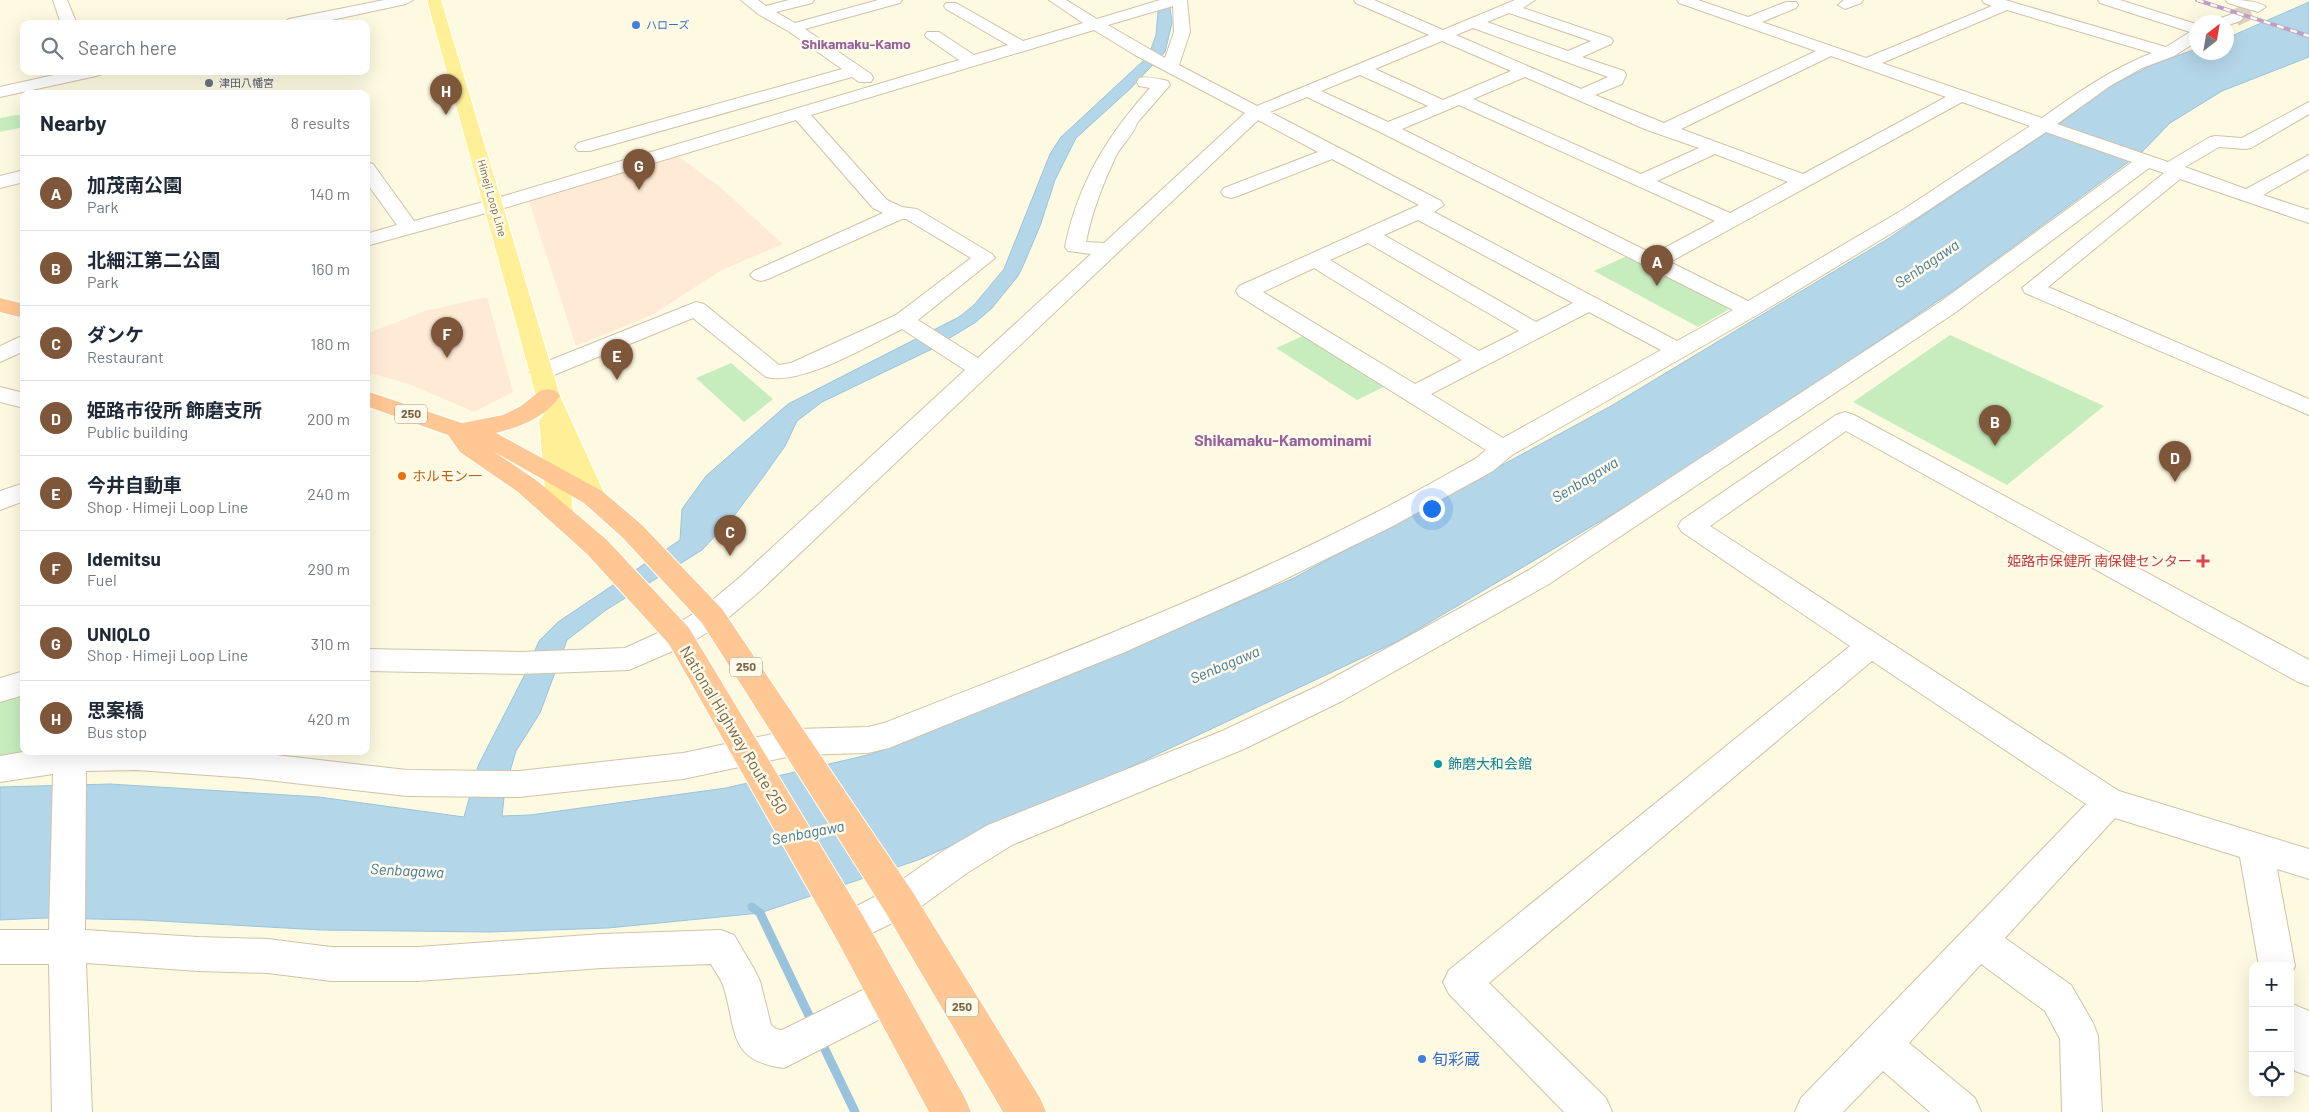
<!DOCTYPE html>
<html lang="en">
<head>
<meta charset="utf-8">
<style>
  :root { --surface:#fff; --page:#f2f2f3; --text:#1f2937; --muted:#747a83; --line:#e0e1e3; --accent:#7e5639 }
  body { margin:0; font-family:Barlow,"Noto Sans JP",sans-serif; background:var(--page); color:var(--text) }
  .controls { position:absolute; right:15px; bottom:15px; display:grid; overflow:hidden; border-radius:10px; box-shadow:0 5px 20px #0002 }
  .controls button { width:45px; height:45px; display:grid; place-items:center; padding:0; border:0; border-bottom:1px solid var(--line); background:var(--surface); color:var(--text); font:25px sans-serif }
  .compass { position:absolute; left:2189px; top:15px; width:45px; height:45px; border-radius:50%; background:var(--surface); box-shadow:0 5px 20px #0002; rotate:31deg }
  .you { position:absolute; left:1431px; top:508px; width:18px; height:18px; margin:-12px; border:4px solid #fff; border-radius:50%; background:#1a73e8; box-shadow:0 0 0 8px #1a73e833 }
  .badge { display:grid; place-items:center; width:32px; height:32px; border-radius:50%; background:var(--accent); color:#fff; font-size:16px; font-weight:700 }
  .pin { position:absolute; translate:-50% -41px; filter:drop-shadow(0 1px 2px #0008) }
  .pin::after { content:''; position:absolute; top:26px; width:18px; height:15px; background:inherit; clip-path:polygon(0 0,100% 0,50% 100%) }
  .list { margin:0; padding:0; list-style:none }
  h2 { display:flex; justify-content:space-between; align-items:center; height:65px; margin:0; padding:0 20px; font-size:21px }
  h2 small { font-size:16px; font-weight:400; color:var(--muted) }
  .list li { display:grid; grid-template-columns:32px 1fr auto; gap:15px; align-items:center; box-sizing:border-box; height:75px; padding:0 20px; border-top:1px solid var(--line) }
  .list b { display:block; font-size:19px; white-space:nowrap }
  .list p { margin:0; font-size:16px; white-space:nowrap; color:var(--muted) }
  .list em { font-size:16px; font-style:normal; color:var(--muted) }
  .icon { flex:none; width:28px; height:28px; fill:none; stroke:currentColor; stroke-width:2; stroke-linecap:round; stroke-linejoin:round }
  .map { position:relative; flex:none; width:2309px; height:1112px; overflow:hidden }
  .search { position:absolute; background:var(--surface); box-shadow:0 5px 20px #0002; left:20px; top:20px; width:350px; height:55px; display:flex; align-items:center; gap:12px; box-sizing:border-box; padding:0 18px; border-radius:10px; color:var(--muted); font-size:19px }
  .panel { position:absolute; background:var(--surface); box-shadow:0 5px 20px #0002; left:20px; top:90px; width:350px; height:665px; border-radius:10px }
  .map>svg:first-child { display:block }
  .commercial { fill:#ffebd5 }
  .green { fill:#c7edbf }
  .water { fill:#b4d6e9; stroke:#99c3dc }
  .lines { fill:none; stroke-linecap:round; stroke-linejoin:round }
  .stream { stroke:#99c3dc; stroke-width:9 }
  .minor-tunnel { stroke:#dcd4ba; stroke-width:17; stroke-dasharray:17 8; stroke-linecap:butt }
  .minor-casing { stroke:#d0c2a7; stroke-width:2 }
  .major-casing { stroke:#fff; stroke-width:2 }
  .highway-casing { stroke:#fff; stroke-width:2 }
  .minor { fill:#fff; fill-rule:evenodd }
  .major { fill:#fff098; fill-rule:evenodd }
  .highway { fill:#fec793; fill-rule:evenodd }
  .rail-casing { stroke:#bf9fc8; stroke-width:4 }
  .rail { stroke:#fffbea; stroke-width:2.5; stroke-dasharray:7; stroke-linecap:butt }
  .shop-dot { fill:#3f7fe0; stroke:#fffbea; stroke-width:2 }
  .worship-dot { fill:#6b7280; stroke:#fffbea; stroke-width:2 }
  .food-dot { fill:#e8710a; stroke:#fffbea; stroke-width:2 }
  .health-dot { fill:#e0444e; stroke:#fffbea; stroke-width:2 }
  .culture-dot { fill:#0f9aa8; stroke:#fffbea; stroke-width:2 }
  .labels { text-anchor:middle; stroke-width:5; stroke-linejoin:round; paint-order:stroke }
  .far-shop-label { font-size:11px; fill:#366cbe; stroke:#fffbea; text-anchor:start }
  .far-worship-label { font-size:11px; fill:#5b616d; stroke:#fffbea; text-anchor:start }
  .far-street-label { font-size:11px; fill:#786346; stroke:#fffbea }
  .shield { fill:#fffbea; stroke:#a09177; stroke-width:1 }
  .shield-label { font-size:12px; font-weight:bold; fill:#786346 }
  .far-quarter-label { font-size:14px; font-weight:bold; fill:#96609c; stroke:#fffbea }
  .food-label { font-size:14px; fill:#c56008; stroke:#fffbea; text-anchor:start }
  .health-label { font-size:14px; fill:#be3a42; stroke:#fffbea; text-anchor:end }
  .culture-label { font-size:14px; fill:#0d838f; stroke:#fffbea; text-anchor:start }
  .water-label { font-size:15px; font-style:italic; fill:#42799d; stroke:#fffbea }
  .quarter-label { font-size:16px; font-weight:bold; fill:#96609c; stroke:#fffbea }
  .near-street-label { font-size:16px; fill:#786346; stroke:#fffbea }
  .near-shop-label { font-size:16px; fill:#366cbe; stroke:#fffbea; text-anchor:start }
</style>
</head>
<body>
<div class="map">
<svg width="2309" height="1112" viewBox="0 0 2309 1112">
  <rect width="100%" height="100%" fill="#fefae1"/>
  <path class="commercial" d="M674,153l47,35 62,56 -61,26 -70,45 -76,31 -48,-148z
    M487,297l26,95 -39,20 -65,-28 -43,-12v-38l59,-23z"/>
  <path class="green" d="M16,115h8v12l-24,5v-14z
    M1629,255l93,46 6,9 -30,17 -104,-56z
    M1305,335l83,50 -31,15 -81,-52z
    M1950,335l154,71 -97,79 -154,-83z
    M731,363l42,36 -29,23 -48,-44z
    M24,692v59h6l-30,5v-57z"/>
  <path class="water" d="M1159,0h10l3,23 -7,29 -35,37 -54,49 -21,42 -15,46 -17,40 -5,10 -26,32 -16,14 -46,28 -108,52 -25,19 -12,25 -22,31 -29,39 -32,34 -96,60 -39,30 -27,73 -24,38 -11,37 -3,28 28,-1 196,-27 146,-34 209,-84 211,-91 319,-173 275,-166 163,-109 60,-44 43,-22 44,-16v3h30l1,-14 82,-36v55l-87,34 -52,32 -28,29 -188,138 -158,107 -158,102 -240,142 -274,129 -206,90 -158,53 -152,15 -119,4 -168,-2 -179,-10 -97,-2 -45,2v-133l110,-3 209,13 145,20 14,-51 46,-90 15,-35 19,-19 122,-82 2,-31 24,-33 82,-72 171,-87 15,-12 30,-36 46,-115 11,-17 82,-76 8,-12 5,-14z"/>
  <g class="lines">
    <path class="stream" d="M752,907l8,6 53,111
      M820,1039l35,73"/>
    <path class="minor-tunnel" d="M2235,18l19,-9"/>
    <defs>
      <path id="minor" d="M53,0h14l10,24h-16z
        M384,0h29l-7,4 -93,20h-32l8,-5z
        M741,0h17l8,6 23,-6h25l-2,3 -36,9 19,11 83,-23h24l-2,3 -95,26 66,45 2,4 -2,4h-12l-7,-5 -262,74h-12l-3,-4 3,-4 264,-74 -54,-38 -30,-17z
        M1049,0h17l31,19 63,-19h27l3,32 -11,33 78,41 172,-71 -73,-32 -2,-3h20l69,30 72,-30h20l-12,8 88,30 2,3 -2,3 -29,13 42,14 2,4 -4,9 -27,11 69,28 152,-72 -137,-48 -2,-3h21l50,17 38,-15h10l2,3 -2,3 -34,14 104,36 126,-52 -8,-3 -2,-3h23l161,47 24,-15 -90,-29 -2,-3h22l76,24v18l-22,14 -32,12 -32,18 -53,38 111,38 42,-25 6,-1 26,2 67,-36v12l-58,34 -6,1 -26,-2 -34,20 61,22 63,-34v14l-46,26 46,15v13l-129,-44 -132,108 261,112v16l-284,-122 -3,-5 142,-115 -15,-5 -193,144 -407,272 -207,117 -98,48 -232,96 -45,28 -55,40 -62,31 -13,-4 -5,-12 5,-12 49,-25 57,-40 45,-26 234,-94 98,-46 209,-115 411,-268 192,-140 -86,-30 -128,85 -161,98 -245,140 -19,16 -100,55 -128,63 -140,63 -236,96 -21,5 -72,2 -113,24 -164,18 -112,-1 -158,-18 -112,-8 -51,1 -1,159 113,7 70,2 63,8h87l184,-13 119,-4 13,5 20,34 6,12 11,44 5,4 6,1 105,-52 13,5 6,13 -6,13 -116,59c-56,-7 -47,-37 -60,-80 -2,-8 -9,-16 -13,-24l-109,4 -184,13h-87l-63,-8 -70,-2 -112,-8 6,149h-40l-3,-148h-49v-34h49l4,-156 -53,8v-26l29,-5h211l167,19 112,1 164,-18 113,-24 72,-2 16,-4c166,-65 333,-128 491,-210 34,-17 67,-36 100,-54l11,-9 -247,-154 -3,-5 3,-5 180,-81 -87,-46 -94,37 -7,2 -7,-2 -3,-4 3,-4 94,-36 -60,-32 -498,471 -38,32 -33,21 -60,26 -109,4 -154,-3v-22l154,3 105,-4 44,-20 33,-19 38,-32 225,-207 -63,-41c-33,16 -100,57 -136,48l-73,-59 -144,59 -8,2 -8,-2 -4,-5 4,-5 163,-65 8,2 75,61 12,-2 105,-48 75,-57 -65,-39h-4l-134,60 -7,2 -7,-2 -4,-4 4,-4 129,-58 -10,-5 -77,-88 -295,89 -135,37v-12l31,-9 -31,-43v-20l7,2 41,57 73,-20 472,-141 -32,-22 -2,-3 2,-3h12l35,23 34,-10 -62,-36 -2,-3 2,-3h10l67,38 60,-18zM1173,6l1,26 -9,26 -57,-33zM2007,10l145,43c-41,16 -75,40 -110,65l-160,-55zM1509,13l82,28 -23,10 -81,-29zM1473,28l135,49 -27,12 -125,-54zM1094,30l41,25 110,58 -141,130 -18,-1c6,-30 17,-59 30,-86 6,-12 17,-20 21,-33l33,-38 -2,-4c-9,-2 -20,-5 -29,-3l-2,4 2,4 11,2c-43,48 -72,95 -85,159l3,4 23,3 -113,104 -60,-38 77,-62 -3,-4 -75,-45 -15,-2 -15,-7 -76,-85zM1442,41l69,30 -68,29 -68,-31zM1831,56l115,41 -143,77 -122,-45zM1360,75l68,31 -40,16 -67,-31zM1525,77l122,53 52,18 -58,26 -168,-75zM1307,97l75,36 351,177 -56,31 -243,-129 10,-7 -3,-4 -171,-89zM1962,102l68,24 -126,83 -156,92 -78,-39zM1459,105l256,116 -62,33 -251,-125zM1715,154l73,28 -58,31 -73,-32zM1418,220l155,83 -37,19 -152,-87zM1368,243l151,88 -40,20 -149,-91zM1314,268l148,92 -47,24 -152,-92zM1589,312l72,38 -158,88 -72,-44z
        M1844,0h19l-2,3 -16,6 -7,-4z
        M2226,0c11,0 32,0 40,7l-8,5 -30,-9z
        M2235,13l5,2 3,3 -3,3 -14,5v-4h-11l3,-3z
        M72,71h32l-2,3 -6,2 -96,21v-10z
        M24,170v12l-24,6v-12z
        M24,335v16l-24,11v-16z
        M0,387l24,6v15l-24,-6z
        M1845,412l9,3 455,245v26l-11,-4 -452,-251 -136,95 409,265 190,58v30l-32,-10 18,97 -5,12v-12h-31l-19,-109 -125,-39 -110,120 66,47 22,38 5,13 4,76h-40l-2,-73 -15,-28 -64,-47 -72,79 66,55 6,14h-51l-47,-41 -40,41h-48l6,-14 285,-294 -214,-143 -383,322 117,115 6,14h-48l-115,-118 -6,-12 6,-12 401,-324 -168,-114 -4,-6 4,-6 154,-105z
        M24,483v18l-24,9v-19z
        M24,671v24l-24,7v-24z
        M2290,1003l19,8v65l-14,-5 -5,-12z"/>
      <path id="major" d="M427,0h14l119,396 46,101 -4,6 -9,3 -9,-3 -15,-32 4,42 -4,6 -9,3 -9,-3 -4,-6 -8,-93 5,-6 -8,-18z"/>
      <path id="highway" d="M0,298l24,6v14l-24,-6z
        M548,389l8,2 4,5c-14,21 -40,31 -64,37l106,58 40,34 80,84 190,282 128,207 6,14h-43l-117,-199 -184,-290 -80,-86 -38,-34 -91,-52 43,29 71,60 82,88 174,288 102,182 6,14h-42l-92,-172 -168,-296 -82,-90 -69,-62 -58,-40 -12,-17 -82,-29v-15l96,32 41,-8 18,-9 19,-15z"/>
    </defs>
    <use href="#minor" class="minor-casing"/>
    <use href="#major" class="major-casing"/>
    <use href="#highway" class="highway-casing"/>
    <use href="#minor" class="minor"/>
    <use href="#major" class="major"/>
    <use href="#highway" class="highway"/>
    <defs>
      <path id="rail" d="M2197,0l112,36"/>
    </defs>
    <use href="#rail" class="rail-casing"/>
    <use href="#rail" class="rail"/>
  </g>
  <g class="shop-dot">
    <circle cx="636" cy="25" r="5"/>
    <circle cx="1422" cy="1059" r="5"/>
  </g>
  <circle class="worship-dot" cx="209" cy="83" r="5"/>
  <circle class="food-dot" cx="402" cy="476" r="5"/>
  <path class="health-dot" d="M2200.5 553.5h5v5h5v5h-5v5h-5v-5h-5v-5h5z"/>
  <circle class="culture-dot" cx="1438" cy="764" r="5"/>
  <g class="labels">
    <g class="far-shop-label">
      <text x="646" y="29">ハローズ</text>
    </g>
    <g class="far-worship-label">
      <text x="219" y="87">津田八幡宮</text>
    </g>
    <g class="far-street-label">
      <text transform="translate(492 198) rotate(74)" y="4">Himeji Loop Line</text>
    </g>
    <g class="shield">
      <rect x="395" y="404.5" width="32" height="19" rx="4"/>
      <rect x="730" y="657.5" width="32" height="19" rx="4"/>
      <rect x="946" y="997.5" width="32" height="19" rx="4"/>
    </g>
    <g class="shield-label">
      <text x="411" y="418">250</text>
      <text x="746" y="671">250</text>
      <text x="962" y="1011">250</text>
    </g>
    <g class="far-quarter-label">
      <text x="856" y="49">Shikamaku-Kamo</text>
    </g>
    <g class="food-label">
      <text x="412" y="481">ホルモン一</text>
    </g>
    <g class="health-label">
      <text x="2192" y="566">姫路市保健所 南保健センター</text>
    </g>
    <g class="culture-label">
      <text x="1448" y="769">飾磨大和会館</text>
    </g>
    <g class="water-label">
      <text transform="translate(1927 264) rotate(-34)" y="5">Senbagawa</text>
      <text transform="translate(1585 480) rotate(-31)" y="5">Senbagawa</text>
      <text transform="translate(1225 665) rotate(-23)" y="5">Senbagawa</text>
      <text transform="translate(808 833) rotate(-11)" y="5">Senbagawa</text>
      <text transform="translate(407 871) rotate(3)" y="5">Senbagawa</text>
    </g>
    <g class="quarter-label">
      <text x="1283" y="446">Shikamaku-Kamominami</text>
    </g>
    <g class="near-street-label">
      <text transform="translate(734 730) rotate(59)" y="6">National Highway Route 250</text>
    </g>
    <g class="near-shop-label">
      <text x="1432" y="1065">旬彩蔵</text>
    </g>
  </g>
</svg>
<div class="controls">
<button>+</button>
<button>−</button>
<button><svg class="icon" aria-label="locate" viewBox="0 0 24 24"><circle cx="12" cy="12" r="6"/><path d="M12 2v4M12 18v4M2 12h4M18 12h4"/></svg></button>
</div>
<svg class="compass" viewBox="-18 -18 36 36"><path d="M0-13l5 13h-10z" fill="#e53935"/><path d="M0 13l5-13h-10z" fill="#747a83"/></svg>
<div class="you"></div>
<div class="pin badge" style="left:1657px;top:286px">A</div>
<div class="pin badge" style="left:1995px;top:446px">B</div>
<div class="pin badge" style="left:730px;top:556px">C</div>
<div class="pin badge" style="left:2175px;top:482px">D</div>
<div class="pin badge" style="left:617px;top:380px">E</div>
<div class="pin badge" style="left:447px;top:358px">F</div>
<div class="pin badge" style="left:639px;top:190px">G</div>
<div class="pin badge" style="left:446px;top:115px">H</div>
<div class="search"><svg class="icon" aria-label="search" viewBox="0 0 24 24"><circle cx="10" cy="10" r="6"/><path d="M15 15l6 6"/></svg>Search here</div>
<section class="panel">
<h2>Nearby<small>8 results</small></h2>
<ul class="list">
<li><span class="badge">A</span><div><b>加茂南公園</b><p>Park</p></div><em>140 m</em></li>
<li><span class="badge">B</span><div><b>北細江第二公園</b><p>Park</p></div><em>160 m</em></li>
<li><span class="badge">C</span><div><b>ダンケ</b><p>Restaurant</p></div><em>180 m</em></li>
<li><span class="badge">D</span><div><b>姫路市役所 飾磨支所</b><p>Public building</p></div><em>200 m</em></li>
<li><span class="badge">E</span><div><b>今井自動車</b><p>Shop · Himeji Loop Line</p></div><em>240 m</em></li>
<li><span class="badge">F</span><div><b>Idemitsu</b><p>Fuel</p></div><em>290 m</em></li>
<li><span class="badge">G</span><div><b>UNIQLO</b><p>Shop · Himeji Loop Line</p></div><em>310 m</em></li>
<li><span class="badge">H</span><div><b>思案橋</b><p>Bus stop</p></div><em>420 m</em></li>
</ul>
</section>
</div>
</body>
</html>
